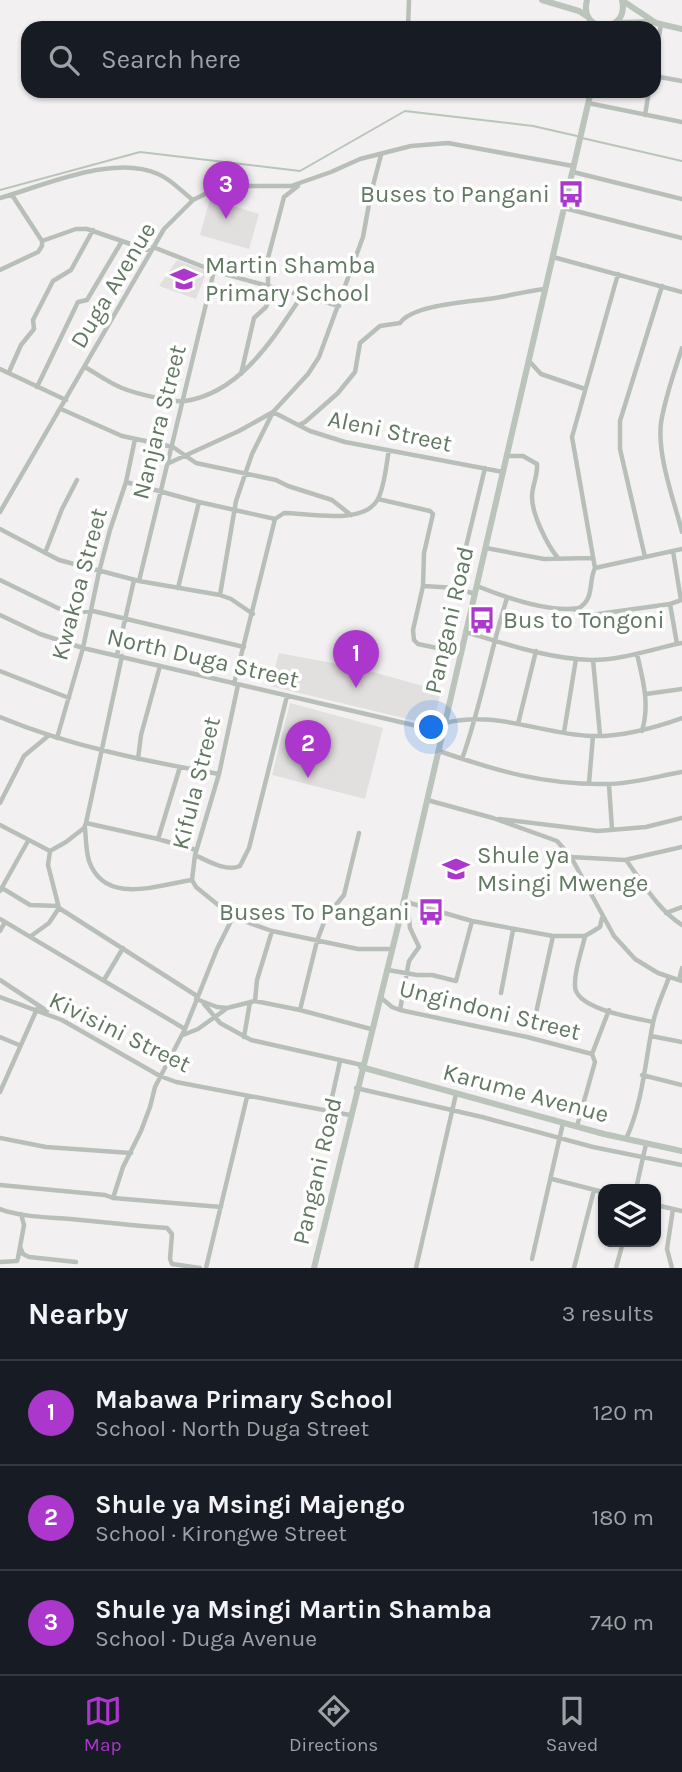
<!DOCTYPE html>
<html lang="en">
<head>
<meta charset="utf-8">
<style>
	:root { --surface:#171b24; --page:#242831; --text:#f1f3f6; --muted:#9ea1a6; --line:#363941; --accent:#ab37cc }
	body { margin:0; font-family:Karla,sans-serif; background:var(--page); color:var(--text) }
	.controls { position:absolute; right:21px; bottom:21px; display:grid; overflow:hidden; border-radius:14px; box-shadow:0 2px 5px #0004 }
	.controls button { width:63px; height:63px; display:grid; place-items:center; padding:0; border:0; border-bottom:2px solid var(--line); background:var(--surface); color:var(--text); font:35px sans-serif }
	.you { position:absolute; left:432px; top:728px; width:24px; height:24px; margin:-18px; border:5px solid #fff; border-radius:50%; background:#1a73e8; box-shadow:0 0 0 10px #1a73e833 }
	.badge { display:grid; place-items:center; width:46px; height:46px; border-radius:50%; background:var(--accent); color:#fff; font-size:23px; font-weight:700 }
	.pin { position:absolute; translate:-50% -58px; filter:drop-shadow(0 2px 4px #0008) }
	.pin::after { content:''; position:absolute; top:37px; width:24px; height:21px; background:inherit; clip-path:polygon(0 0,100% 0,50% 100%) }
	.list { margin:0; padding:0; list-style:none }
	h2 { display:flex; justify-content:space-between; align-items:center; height:91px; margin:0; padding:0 28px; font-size:30px }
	h2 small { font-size:23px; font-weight:400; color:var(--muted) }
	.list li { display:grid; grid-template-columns:46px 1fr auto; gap:21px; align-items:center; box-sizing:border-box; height:105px; padding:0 28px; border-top:2px solid var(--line) }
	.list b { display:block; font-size:26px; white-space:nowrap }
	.list p { margin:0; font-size:23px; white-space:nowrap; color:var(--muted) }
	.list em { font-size:23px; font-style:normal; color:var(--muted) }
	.icon { flex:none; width:38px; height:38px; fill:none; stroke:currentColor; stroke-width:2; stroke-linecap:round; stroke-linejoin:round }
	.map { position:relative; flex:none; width:682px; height:1268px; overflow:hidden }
	.search { position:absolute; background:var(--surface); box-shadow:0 2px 5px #0004; left:21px; right:21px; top:21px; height:77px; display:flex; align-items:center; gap:18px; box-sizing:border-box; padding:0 24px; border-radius:21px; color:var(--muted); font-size:26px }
	.sheet { height:406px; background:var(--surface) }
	nav { display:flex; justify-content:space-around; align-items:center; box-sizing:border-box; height:98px; border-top:2px solid var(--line); background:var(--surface); font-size:19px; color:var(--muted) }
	nav a { display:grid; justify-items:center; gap:4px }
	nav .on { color:var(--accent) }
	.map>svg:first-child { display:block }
	.built { fill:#e1e0df }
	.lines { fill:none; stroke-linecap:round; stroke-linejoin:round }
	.stream { stroke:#b9c5b8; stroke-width:2 }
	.street { stroke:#b8bfb8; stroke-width:4.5 }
	.secondary { stroke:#bac4ba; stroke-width:6 }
	.primary { stroke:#bac4ba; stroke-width:6 }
	.labels { text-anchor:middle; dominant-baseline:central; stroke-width:7; stroke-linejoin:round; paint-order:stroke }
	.poi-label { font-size:24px; fill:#627862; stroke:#fff; text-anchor:start }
	.street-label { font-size:24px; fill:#627862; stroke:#fff }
</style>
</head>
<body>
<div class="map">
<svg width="682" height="1268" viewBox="0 0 682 1268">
	<rect width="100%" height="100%" fill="#f3f0f1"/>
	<path class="built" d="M210,199l49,15 -10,35 -49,-14z
		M177,260l30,11 -11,28 -37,-13z
		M279,653l80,15 82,23 -8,34 -163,-39z
		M290,703l93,25 -18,71 -93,-24z"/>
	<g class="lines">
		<path class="stream" d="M582,138l100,23
			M0,190l140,-38 160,19 105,-60 128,15 44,10"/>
		<path class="street" d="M408,28l1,-28
			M654,63l7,-38
			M654,76l28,5
			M588,103l94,19
			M645,115l4,-24
			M573,172l109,27
			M12,195l30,46 34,-12h11l64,22
			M0,198c46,-13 113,-44 158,-24 13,5 24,18 35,26
			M564,208l118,30
			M153,247l61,24 125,35
			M553,257l129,35
			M0,270l38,-18 4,-6v-5
			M682,348c-8,25 -17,49 -21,75 -4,33 13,77 21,109
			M530,362l11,12 44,15
			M85,367c12,7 24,16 37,21 12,5 51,15 63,13 55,-8 88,-62 116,-104
			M0,369l66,31
			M9,372l12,-27 13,-16 -1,-9 20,-39 18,-11 22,-40
			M241,374l13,-56 12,-11 2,-6v-43l16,-61 14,-11
			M37,387l41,-85 9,-2 35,-59
			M61,409l61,27 51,11 23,16 80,17 12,6 44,14 19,15
			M299,425l6,-3 33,-29 17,-21 5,-29 20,-17 20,-3c13,-19 72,-21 95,-25 17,-3 33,-7 50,-9
			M507,456h16l14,8c1,12 -5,21 -5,33 0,17 15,48 26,61
			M169,463l70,-32 34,-19 35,-38 11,-17 44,-120 8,-44 10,-38
			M126,482l73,20 76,17
			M378,499l52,12 3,3 -9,39 -1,33 -10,44 1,10 4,4 43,9
			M0,512l164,-283 29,-29 14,-7 35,-7h49l40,-14 29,-13 51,-13 37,-3 125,23
			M0,529l59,31 80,21 81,14 11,4 22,15
			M486,548l58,11 48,-1
			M673,551l8,49
			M45,553l17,-44 15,-29
			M645,557l-25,-108v-28l42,-135
			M595,568l-23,-131 46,-163
			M0,580l68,33 25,-2 151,36
			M139,581l75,-310
			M423,586l33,2 19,6
			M477,586c27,11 73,27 102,22 16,-10 9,-26 16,-40l87,-19
			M178,588l21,-86
			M456,588l29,-120
			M220,595l16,-94 16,-47 21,-42 37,19 35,11 158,30
			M670,604l7,40
			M573,609l18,6 79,-11 12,-4
			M0,615l40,19 43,14 360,84
			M466,632c40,12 84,27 126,28 30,0 60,-11 90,-17
			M637,654c6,26 13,50 5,77
			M117,655l17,-75
			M593,660l7,75
			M0,671l69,27
			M234,684l41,-165 9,-6c24,0 80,13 94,-14 7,-14 8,-34 11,-49
			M238,685l-19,89 -24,81 -3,25 4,7 37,30 39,14 86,18h34
			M646,694l36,-5
			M0,717c70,29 144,44 219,57
			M445,723c49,-13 97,11 146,13 31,1 63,-8 91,-18
			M518,724l18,-73
			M564,732l12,-73
			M57,738l26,-90 16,-76 11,-42 16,-48 9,-43
			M439,751c58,20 105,34 168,33 25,0 51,-8 75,-12
			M138,759l3,-24 19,-69
			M462,759c19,-53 28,-107 45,-161
			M589,783l4,-47
			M609,785l3,44
			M427,800l66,18 64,23 14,16 43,79 21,23 23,14 24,8
			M0,803l24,-47 24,-20
			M499,819l99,12 48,-4 36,-9
			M86,823l72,16 38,11
			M0,825l50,26 16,-9 18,-14 2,-5 36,-167
			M85,828c1,11 1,23 4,33 16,45 69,24 103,19
			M158,839l22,-72
			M50,851l-2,14 11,43 138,88
			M195,855c13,6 31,17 45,11l9,-18 38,-152
			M571,857l54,3 57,-13
			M626,860c17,23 32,50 56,65
			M2,888l28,17 28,1
			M0,891l28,-50
			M403,901l69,20 81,15h32l15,-9 2,-9
			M666,913l16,-6
			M0,919l185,110
			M0,931l5,-9
			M31,936l18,-13 10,-15
			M585,936c-3,15 -11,34 -10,50 0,23 60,32 78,36
			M388,970l29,5h15l24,6 16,-60
			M0,980l47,31
			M104,980l19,-32
			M679,980l3,-12
			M501,993l12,-63
			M0,997l62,23 98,56 16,6 174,33
			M380,997l12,10 8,3 127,27 65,17
			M196,999l21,8 10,1 28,-7 45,9 71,19
			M255,1001l2,-21 15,-49
			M204,1004l16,19 31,17 111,25
			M300,1010l17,-69 9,-24 18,-22 15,-62
			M400,1010l9,-49 10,-14 -9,-19 -2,-19 -4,-7
			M536,1013l17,-77
			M183,1035l15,-6 28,-20
			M651,1036l31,6
			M0,1037l19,8
			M244,1037l6,-35
			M642,1075l40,10
			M356,1088l126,29 111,30 89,18
			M0,1092l37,-83
			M329,1111l11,-50
			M577,1126l18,-64 -3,-8 17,-44
			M0,1138l46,9 85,6
			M626,1139c17,-37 19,-77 27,-116 3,-16 11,-31 16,-46
			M552,1179l51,13
			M0,1185l105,10 8,3 108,9
			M636,1189l10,-45
			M113,1198l10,-31 18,-36 9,-24 5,-20 30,-58 32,-80 16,-32
			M656,1205l26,6
			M0,1209c21,8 47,8 70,10 32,3 64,7 97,9l5,6 -2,25 2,5 28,4
			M20,1247l3,7 6,3 47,5
			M532,1259l31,-136
			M0,1262l17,-1 1,-3 6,-33 -3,-11
			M206,1268l41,-171
			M416,1268l40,-174
			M574,1268l20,-78
			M616,1268l7,-26
			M672,1268l-5,-19 6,-40"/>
		<path class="secondary" d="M623,1l33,22 26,6
			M616,23l38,-1
			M361,1067l243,67 78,17
			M314,1268l85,-346 192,-831"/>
		<path class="primary" d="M542,0l37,11 9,6
			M587,0c-9,34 43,35 35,0"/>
	</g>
	<defs>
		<symbol id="bus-bare" viewBox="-9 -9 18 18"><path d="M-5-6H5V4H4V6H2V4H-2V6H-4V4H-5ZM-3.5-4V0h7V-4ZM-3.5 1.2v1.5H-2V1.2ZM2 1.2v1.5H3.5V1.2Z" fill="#ab37cc" stroke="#fff" stroke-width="2.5" paint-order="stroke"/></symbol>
		<symbol id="school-bare" viewBox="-9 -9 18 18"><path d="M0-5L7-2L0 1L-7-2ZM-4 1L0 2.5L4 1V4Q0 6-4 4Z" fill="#ab37cc" stroke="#fff" stroke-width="2.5" paint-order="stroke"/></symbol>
	</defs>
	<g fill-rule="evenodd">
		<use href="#bus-bare" x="552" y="175" width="38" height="38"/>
		<use href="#school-bare" x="165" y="260" width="38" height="38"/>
		<use href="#bus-bare" x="463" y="601" width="38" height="38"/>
		<use href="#school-bare" x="437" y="850" width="38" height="38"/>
		<use href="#bus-bare" x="412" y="893" width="38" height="38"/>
	</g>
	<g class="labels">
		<g class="poi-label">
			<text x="550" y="194" text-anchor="end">Buses to Pangani</text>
			<text x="205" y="265">Martin Shamba<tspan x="205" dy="28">Primary School</tspan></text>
			<text x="503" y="620">Bus to Tongoni</text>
			<text x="477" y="855">Shule ya<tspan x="477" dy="28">Msingi Mwenge</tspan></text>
			<text x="410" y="912" text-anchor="end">Buses To Pangani</text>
		</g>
		<g class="street-label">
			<text transform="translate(113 285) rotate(-59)">Duga Avenue</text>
			<text transform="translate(159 422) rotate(-76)">Nanjara Street</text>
			<text transform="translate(390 431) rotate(12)">Aleni Street</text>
			<text transform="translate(79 584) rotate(-75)">Kwakoa Street</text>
			<text transform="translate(449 620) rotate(-77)">Pangani Road</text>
			<text transform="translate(203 658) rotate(13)">North Duga Street</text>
			<text transform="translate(196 783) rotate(-76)">Kifula Street</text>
			<text transform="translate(490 1010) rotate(14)">Ungindoni Street</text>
			<text transform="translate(120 1032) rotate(26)">Kivisini Street</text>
			<text transform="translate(526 1093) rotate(15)">Karume Avenue</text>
			<text transform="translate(317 1171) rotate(-77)">Pangani Road</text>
		</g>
	</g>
</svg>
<div class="controls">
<button><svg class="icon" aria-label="layers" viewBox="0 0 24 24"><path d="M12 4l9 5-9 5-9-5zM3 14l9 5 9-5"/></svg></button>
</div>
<div class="you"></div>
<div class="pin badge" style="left:356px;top:688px">1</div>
<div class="pin badge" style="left:308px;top:778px">2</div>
<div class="pin badge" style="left:226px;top:219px">3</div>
<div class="search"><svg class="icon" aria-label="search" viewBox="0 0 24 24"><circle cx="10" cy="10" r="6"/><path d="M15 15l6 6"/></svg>Search here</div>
</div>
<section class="sheet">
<h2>Nearby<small>3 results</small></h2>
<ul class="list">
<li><span class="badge">1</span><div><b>Mabawa Primary School</b><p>School · North Duga Street</p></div><em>120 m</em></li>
<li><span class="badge">2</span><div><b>Shule ya Msingi Majengo</b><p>School · Kirongwe Street</p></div><em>180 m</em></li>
<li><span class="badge">3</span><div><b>Shule ya Msingi Martin Shamba</b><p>School · Duga Avenue</p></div><em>740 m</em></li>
</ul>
</section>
<nav>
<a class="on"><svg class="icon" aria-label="map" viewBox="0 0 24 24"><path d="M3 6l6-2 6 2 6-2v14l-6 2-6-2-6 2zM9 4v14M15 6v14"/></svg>Map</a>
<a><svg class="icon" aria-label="directions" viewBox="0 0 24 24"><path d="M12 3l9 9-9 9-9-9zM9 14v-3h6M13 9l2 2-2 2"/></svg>Directions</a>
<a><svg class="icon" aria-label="saved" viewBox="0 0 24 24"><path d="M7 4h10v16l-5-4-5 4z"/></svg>Saved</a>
</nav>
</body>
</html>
